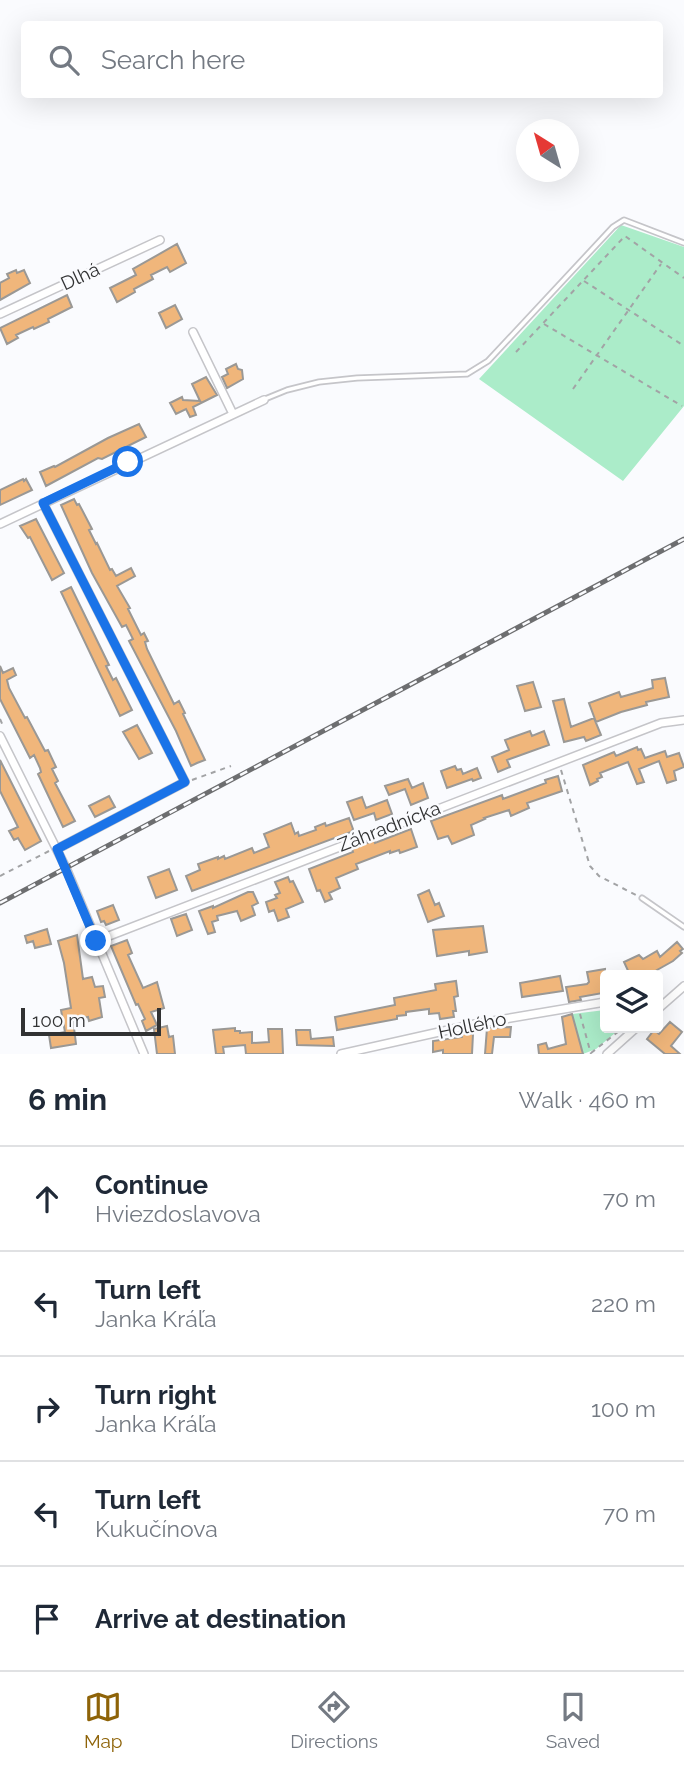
<!DOCTYPE html>
<html lang="en">
<head>
<meta charset="utf-8">
<style>
	:root { --surface:#fff; --page:#f6f6f7; --text:#1f2937; --muted:#747a83; --line:#e0e1e3; --accent:#8e6308 }
	body { margin:0; font-family:Raleway,sans-serif; background:var(--page); color:var(--text) }
	.controls { position:absolute; right:21px; bottom:21px; display:grid; overflow:hidden; border-radius:7px; box-shadow:0 7px 28px #0002 }
	.controls button { width:63px; height:63px; display:grid; place-items:center; padding:0; border:0; border-bottom:2px solid var(--line); background:var(--surface); color:var(--text); font:35px sans-serif }
	.compass { position:absolute; left:516px; top:119px; width:63px; height:63px; border-radius:50%; background:var(--surface); box-shadow:0 7px 28px #0002; rotate:323deg }
	.scale { position:absolute; left:21px; bottom:18px; width:140px; box-sizing:border-box; padding-left:7px; border:4px solid #313233; border-top:0; font-size:19px; line-height:24px; white-space:nowrap; color:#313233; -webkit-text-stroke:5px #fafbfe; paint-order:stroke }
	.stop { position:absolute; width:21px; height:21px; margin:-16px; border:5px solid #1a73e8; border-radius:50%; background:#fff }
	.stop.end { background:#1a73e8; border-color:#fff; box-shadow:0 2px 7px #0008 }
	.list { margin:0; padding:0; list-style:none }
	h2 { display:flex; justify-content:space-between; align-items:center; height:91px; margin:0; padding:0 28px; font-size:30px }
	h2 small { font-size:23px; font-weight:400; color:var(--muted) }
	.list li { display:grid; grid-template-columns:46px 1fr auto; gap:21px; align-items:center; box-sizing:border-box; height:105px; padding:0 28px; border-top:2px solid var(--line) }
	.list b { display:block; font-size:26px; white-space:nowrap }
	.list p { margin:0; font-size:23px; white-space:nowrap; color:var(--muted) }
	.list em { font-size:23px; font-style:normal; color:var(--muted) }
	.icon { flex:none; width:38px; height:38px; fill:none; stroke:currentColor; stroke-width:2; stroke-linecap:round; stroke-linejoin:round }
	.map { position:relative; flex:none; width:684px; height:1054px; overflow:hidden }
	.search { position:absolute; background:var(--surface); box-shadow:0 7px 28px #0002; left:21px; right:21px; top:21px; height:77px; display:flex; align-items:center; gap:18px; box-sizing:border-box; padding:0 24px; border-radius:7px; color:var(--muted); font-size:26px }
	.sheet { height:616px; background:var(--surface) }
	nav { display:flex; justify-content:space-around; align-items:center; box-sizing:border-box; height:98px; border-top:2px solid var(--line); background:var(--surface); font-size:19px; color:var(--muted) }
	nav a { display:grid; justify-items:center; gap:4px }
	nav .on { color:var(--accent) }
	.map>svg:first-child { display:block }
	.green { fill:#abecc9 }
	.building { fill:#f0b67b; stroke:#9a9895; stroke-width:2 }
	.lines { fill:none; stroke-linecap:round; stroke-linejoin:round }
	.lane-casing { stroke:#c5c5c9; stroke-width:7 }
	.street-casing { stroke:#c5c5c9; stroke-width:10 }
	.path { stroke:#a2a3a5; stroke-width:2; stroke-dasharray:5 5; stroke-linecap:butt }
	.lane { stroke:#fff; stroke-width:3.5 }
	.street { stroke:#fff; stroke-width:7 }
	.rail-casing { stroke:#6d6e70; stroke-width:5 }
	.rail { stroke:#fafbfe; stroke-width:2.5; stroke-dasharray:8; stroke-linecap:butt }
	.route { stroke:#1a73e8; stroke-width:9 }
	.labels { text-anchor:middle; dominant-baseline:central; stroke-width:5; stroke-linejoin:round; paint-order:stroke }
	.street-label { font-size:19px; fill:#313233; stroke:#fafbfe }
</style>
</head>
<body>
<div class="map">
<svg width="684" height="1054" viewBox="0 0 684 1054">
	<rect width="100%" height="100%" fill="#fafbfe"/>
	<path class="green" d="M621,225l63,22v159l-61,75 -144,-102z
		M605,1010v18h16l-25,21 -13,5 -11,-40z"/>
	<path class="building" d="M177,244l9,19 -16,9 -3,-5 -16,8 2,4 -19,10 1,3 -18,10 -7,-14 26,-13 -3,-6z
		M16,270l1,3 7,-3 6,13 -30,17v-17l9,-5 -2,-4z
		M67,295l5,12 -24,12 1,3 -15,7 -1,-2 -17,8 2,3 -11,6 -7,-16z
		M175,305l7,14 -16,9 -7,-15z
		M236,364l2,5 4,1 1,9 -16,9 -5,-11 6,-3 -2,-5z
		M206,377l11,18 -24,12 3,8 -6,2 -4,-8 -10,5 -6,-11 12,-6 1,3 17,1 -8,-17z
		M139,424l7,13 -44,22 -4,-1 -52,28 -6,-14 14,-6 1,1 53,-29z
		M23,479l1,2 2,-2 6,11 -32,15v-15z
		M74,499l3,6 2,-1 13,25 -3,1 7,14 1,-1 13,27 2,-1 4,7 15,-8 4,8 -18,10 13,22 -2,1 13,26 3,-2 4,8 -3,1 2,7 27,55 5,-3 6,12 -2,1 22,46 -8,3 -6,3 -15,-35 -47,-90 4,-2 -7,-14 -4,2 -30,-54 -31,-68z
		M36,519l28,54 -12,7 -22,-43 -2,1 -8,-12z
		M71,587l38,78 -3,1 7,14 3,-2 16,32 -12,6 -59,-124z
		M0,666l3,7 10,-5 3,7 -9,5 2,8 16,30 2,-1 18,34 3,-1 8,17 -4,2 6,12 -3,2 20,38 -12,6 -25,-53 3,-2 -1,-4 -6,-13 -4,3 -30,-59z
		M665,678l4,19 -23,5 1,3 -26,7 -25,10 -7,-19 30,-11 2,5 32,-9 -1,-8z
		M533,682l8,25 -16,4 -8,-25z
		M564,699l7,28 23,-9 7,17 -15,6 -2,-4 -20,5 -11,-41z
		M137,725l15,28 -13,6 -16,-27z
		M530,731l2,5 12,-5 5,14 -42,15 3,7 -12,5 -6,-15 17,-7 -4,-10z
		M637,747l1,3 3,-1 4,9 20,-7 2,6 12,-4 5,14 -10,4 2,9 -9,3 -8,-22 -20,8 5,13 -7,2 -9,-22 -28,11 2,4 -5,2 1,2 -8,4 -7,-20 31,-13 2,4z
		M0,760l41,81 -16,9 -7,-12 -4,2 -5,-9 9,-4 -18,-36z
		M455,766l2,4 4,-1 2,5 14,-6 4,10 -8,3 -1,-2 -25,9 -6,-17z
		M558,776l4,15 -35,12 2,5 -18,8 -2,-6 -25,8 1,1 -14,6 3,10 -22,9 -4,-8 -10,3 -7,-18 71,-26 1,4 43,-16 -1,-3z
		M408,779l4,9 11,-5 5,15 -17,7 -6,-16 -16,6 -4,-9z
		M109,796l6,11 -20,10 -6,-11z
		M362,797l4,11 21,-8 5,14 -16,6 -2,-7 -20,7 -7,-18z
		M349,818l4,11 -2,3 -159,59 -6,-15 14,-6 -2,-6 20,-7v2l6,-3 1,3 27,-11 2,5 15,-6 -5,-13 27,-11 4,11 3,-2 1,4 17,-6 -1,-3 10,-4 1,3z
		M411,829l6,18 -17,6 -1,-3 -9,3v-2l-34,13 2,5 -22,9 4,10 -11,5 3,6 -7,3 -5,-12 -3,1 -8,-22 44,-17 -1,-3 22,-9 1,3z
		M169,869l8,21 -21,8 -8,-21z
		M288,877l2,5 3,-1 10,21 -17,7 3,8 -11,4 -4,-11 -5,2 -3,-10 11,-4 -2,-3 5,-2 -5,-11z
		M429,890l6,15 4,-2 5,13 -16,6 -10,-27z
		M248,892h5l5,11 -6,3 3,9 -14,6 -4,-10 -20,5 1,4 -6,2 3,10 -7,2 -9,-23 14,-5v2z
		M113,905l6,15 -13,5 -2,-4 -3,1 -4,-11z
		M186,914l6,16 -15,6 -6,-17z
		M483,926l4,26 -18,3v-4l-32,5 -4,-26z
		M47,929l4,15 -16,4 -2,-7 -6,2 -2,-7z
		M77,935l6,44 9,-2 3,10 8,-1 2,11 -6,1 3,19 -13,4 -1,-4 -15,3 3,24 -25,4 -2,-13 16,-3 -4,-22 10,-2 -7,-45 -6,-22z
		M127,940l5,13 -4,2 15,33 14,-6 7,26 -13,4 6,13 -11,6 -4,-10 3,-2 -7,-15 -2,1 -25,-59z
		M677,942l6,7 -3,2 2,2 -9,8 -25,14h-18l-6,-13 15,-7 4,4 14,-8 3,6z
		M605,969l-2,24 -23,4 1,3 -12,2 -3,-15 21,-3 2,-2 -2,-10z
		M560,976l3,15 -41,6 -2,-14z
		M456,981l2,15 -4,1 2,14h-3l1,6 -14,2 -1,-6 -10,1v-5l-23,3v3l-9,1v3l-60,11 -2,-13 60,-12 -1,-7 42,-8 -1,-6z
		M572,1014l11,40h-44l-1,-9 8,-2 2,6 18,-5 -4,-27z
		M670,1022l12,10 -11,14 9,8h-15l-18,-15 7,-9 5,4z
		M167,1026l2,11 4,-1 2,18h-18l-3,-25z
		M511,1027l-1,10h-16l-2,17h-7l2,-26z
		M235,1028v3h5v2l12,-1v11l17,-1 -1,-13h14l1,25h-37l-1,-9 -22,2 1,7h-8l-3,-24z
		M296,1030h14l1,9 22,-2 1,9 -37,-1z
		M462,1034h11l-1,20h-29v-4l-10,2v-11l29,-4z"/>
	<g class="lines">
		<defs>
			<path id="lane" d="M265,399l22,-9 32,-8 38,-4 110,-4 21,-13 125,-134 11,-7 60,23
				M642,898l42,29"/>
			<path id="street" d="M0,314l160,-74
				M193,332l40,82
				M43,503l142,279 -128,67
				M0,524l264,-124
				M0,736l66,132 78,186
				M96,941l565,-218 23,-3
				M658,1009l26,-23
				M341,1054l134,-30 130,-22
				M607,1054l29,-26"/>
		</defs>
		<use href="#lane" class="lane-casing"/>
		<use href="#street" class="street-casing"/>
		<path class="path" d="M584,281l100,65
			M544,324l138,82
			M516,352l109,-116 59,42
			M573,389l88,-125
			M0,719l4,9
			M561,770l29,96 9,10 37,19
			M192,780l39,-14
			M0,876l49,-25
			M580,1014l11,40
			M591,1053l28,-22"/>
		<use href="#lane" class="lane"/>
		<use href="#street" class="street"/>
		<defs>
			<path id="rail" d="M0,903l684,-364"/>
		</defs>
		<use href="#rail" class="rail-casing"/>
		<use href="#rail" class="rail"/>
	</g>
	<g class="lines">
		<path class="route" d="M96,941l-39,-92 128,-67 -142,-279 85,-41"/>
	</g>
	<g class="labels">
		<g class="street-label">
			<text transform="translate(80 276) rotate(-25)">Dlhá</text>
			<text transform="translate(389 826) rotate(-21)">Záhradnícka</text>
			<text transform="translate(472 1025) rotate(-12)">Hollého</text>
		</g>
	</g>
</svg>
<div class="controls">
<button><svg class="icon" aria-label="layers" viewBox="0 0 24 24"><path d="M12 4l9 5-9 5-9-5zM3 14l9 5 9-5"/></svg></button>
</div>
<svg class="compass" viewBox="-18 -18 36 36"><path d="M0-13l5 13h-10z" fill="#e53935"/><path d="M0 13l5-13h-10z" fill="#747a83"/></svg>
<div class="scale">100 m</div>
<div class="stop" style="left:128px;top:462px"></div>
<div class="stop end" style="left:96px;top:941px"></div>
<div class="search"><svg class="icon" aria-label="search" viewBox="0 0 24 24"><circle cx="10" cy="10" r="6"/><path d="M15 15l6 6"/></svg>Search here</div>
</div>
<section class="sheet">
<h2>6 min<small>Walk · 460 m</small></h2>
<ul class="list">
<li><svg class="icon" aria-label="ahead" viewBox="0 0 24 24"><path d="M12 20V5M6 11l6-6 6 6"/></svg><div><b>Continue</b><p>Hviezdoslavova</p></div><em>70 m</em></li>
<li><svg class="icon" aria-label="left" viewBox="0 0 24 24"><path d="M17 20v-9H6M10 6l-5 5 5 5"/></svg><div><b>Turn left</b><p>Janka Kráľa</p></div><em>220 m</em></li>
<li><svg class="icon" aria-label="right" viewBox="0 0 24 24"><path d="M7 20v-9h11M14 6l5 5-5 5"/></svg><div><b>Turn right</b><p>Janka Kráľa</p></div><em>100 m</em></li>
<li><svg class="icon" aria-label="left" viewBox="0 0 24 24"><path d="M17 20v-9H6M10 6l-5 5 5 5"/></svg><div><b>Turn left</b><p>Kukučínova</p></div><em>70 m</em></li>
<li><svg class="icon" aria-label="arrive" viewBox="0 0 24 24"><path d="M6 21V4h12l-3 4 3 4H6"/></svg><div><b>Arrive at destination</b></div></li>
</ul>
</section>
<nav>
<a class="on"><svg class="icon" aria-label="map" viewBox="0 0 24 24"><path d="M3 6l6-2 6 2 6-2v14l-6 2-6-2-6 2zM9 4v14M15 6v14"/></svg>Map</a>
<a><svg class="icon" aria-label="directions" viewBox="0 0 24 24"><path d="M12 3l9 9-9 9-9-9zM9 14v-3h6M13 9l2 2-2 2"/></svg>Directions</a>
<a><svg class="icon" aria-label="saved" viewBox="0 0 24 24"><path d="M7 4h10v16l-5-4-5 4z"/></svg>Saved</a>
</nav>
</body>
</html>
